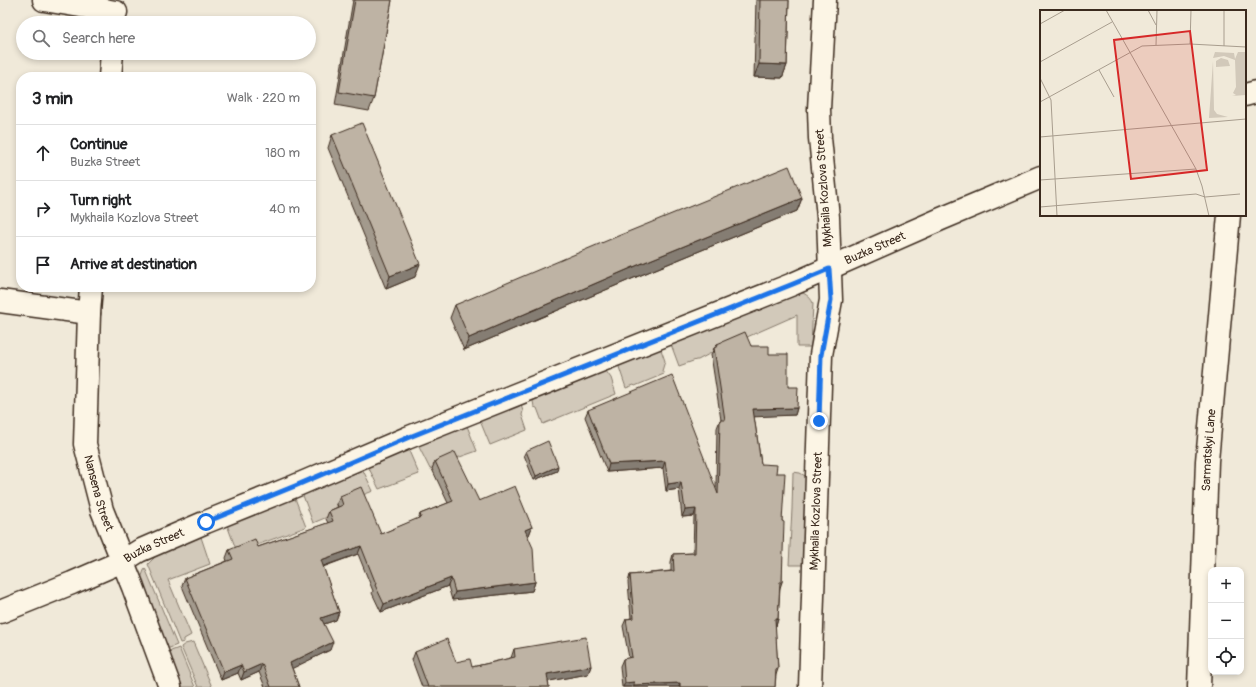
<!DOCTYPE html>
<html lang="en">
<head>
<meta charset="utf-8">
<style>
	:root { --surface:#fff; --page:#f2f2f2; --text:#202124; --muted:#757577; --line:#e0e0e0 }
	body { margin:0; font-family:Pangolin,sans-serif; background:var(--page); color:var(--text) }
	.controls { position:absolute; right:12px; bottom:12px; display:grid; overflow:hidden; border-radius:8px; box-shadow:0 2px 6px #0003 }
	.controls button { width:36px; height:36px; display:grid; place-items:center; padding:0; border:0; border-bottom:1px solid var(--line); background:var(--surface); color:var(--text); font:20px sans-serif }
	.stop { position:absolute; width:12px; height:12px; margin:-9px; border:3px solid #1a73e8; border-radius:50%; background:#fff }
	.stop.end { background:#1a73e8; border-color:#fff; box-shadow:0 1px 4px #0008 }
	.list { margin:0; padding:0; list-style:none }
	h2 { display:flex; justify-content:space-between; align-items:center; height:52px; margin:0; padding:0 16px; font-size:17px }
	h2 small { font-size:13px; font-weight:400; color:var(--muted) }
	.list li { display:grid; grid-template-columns:26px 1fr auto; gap:12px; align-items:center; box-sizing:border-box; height:56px; padding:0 16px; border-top:1px solid var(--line) }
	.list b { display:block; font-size:15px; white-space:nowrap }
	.list p { margin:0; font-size:13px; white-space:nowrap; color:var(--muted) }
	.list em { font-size:13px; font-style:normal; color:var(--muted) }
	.icon { flex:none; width:22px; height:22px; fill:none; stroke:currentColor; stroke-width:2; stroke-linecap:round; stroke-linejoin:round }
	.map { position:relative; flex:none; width:1256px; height:687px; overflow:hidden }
	.search { position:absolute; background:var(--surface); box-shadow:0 2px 6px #0003; left:16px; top:16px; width:300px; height:44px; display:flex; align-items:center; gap:10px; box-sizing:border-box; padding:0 14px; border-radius:22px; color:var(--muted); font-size:15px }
	.panel { position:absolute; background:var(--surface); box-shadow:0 2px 6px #0003; left:16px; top:72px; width:300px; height:220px; border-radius:16px }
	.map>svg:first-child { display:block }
	.green { fill:#d2c9ba; stroke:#867a6c }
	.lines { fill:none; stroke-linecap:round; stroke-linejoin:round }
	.minor-casing { stroke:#3b2a1e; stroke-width:25 }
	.minor { stroke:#fcf5e5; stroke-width:22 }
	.wall { fill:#a39a8d; stroke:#3b2a1e }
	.shaded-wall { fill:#857d73; stroke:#3b2a1e }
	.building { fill:#beb3a4; stroke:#3b2a1e }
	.route { stroke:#1a73e8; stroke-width:5 }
	.labels { text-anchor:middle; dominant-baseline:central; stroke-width:4; stroke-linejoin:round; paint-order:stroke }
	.street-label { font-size:12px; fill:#3b2a1e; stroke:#fcf5e5 }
	.inset-road { fill:none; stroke:#a89d8e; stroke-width:1 }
	.view { fill:#d62828; fill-opacity:0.15; stroke:#d62828; stroke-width:2 }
	.inset-edge { fill:none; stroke:#3b2a1e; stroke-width:2 }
</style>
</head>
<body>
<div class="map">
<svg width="1256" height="687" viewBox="0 0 1256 687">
	<rect width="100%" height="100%" fill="#f0e9d9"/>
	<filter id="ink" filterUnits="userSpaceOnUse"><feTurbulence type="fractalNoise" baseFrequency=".025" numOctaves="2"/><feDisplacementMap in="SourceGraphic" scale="8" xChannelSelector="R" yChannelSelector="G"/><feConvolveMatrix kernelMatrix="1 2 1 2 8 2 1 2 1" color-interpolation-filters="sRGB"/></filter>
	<g filter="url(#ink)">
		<path class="green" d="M796,290c8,3 14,6 17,13l-2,44h-14v-32l-84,37 -15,8h-2l-17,6 -10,-27z
			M659,344l6,17 -3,10 2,3 -29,12 -1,-1 -8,3 -9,-27z
			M603,367l8,11 5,16 -73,30 -6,-16 -3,-1 -2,-12z
			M519,400l4,11 -1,4 5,15 -37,15 -12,-29z
			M465,421l12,30 -23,8h-2l-22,10 -14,-28z
			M406,444l13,30 -40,15 -13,-27z
			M360,464l13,27 -13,5 -2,-2 -22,9 3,9 -26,11 -12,-33z
			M793,472l7,1 7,4 -3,88h-15l3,-56z
			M293,493l13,34 -52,19 -17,6 -11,-30z
			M200,534l10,30 -42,16 23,55 -7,4v3l-4,1 -32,-79 13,-13z
			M145,568l32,77 -15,6 -21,-73z
			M193,642l19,45h-14l-17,-40 4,-3z
			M179,648l16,39h-18l-14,-33z"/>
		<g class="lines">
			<defs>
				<g id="minor">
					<path d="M44,0l72,12"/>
					<path d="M110,77l2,-24"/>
					<path d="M1245,95l11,-3"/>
					<path id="s1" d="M91,287l-2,26 -4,131 17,66 31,77 37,100"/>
					<path d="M0,301l89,12"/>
					<path id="s2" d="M0,612l72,-29 51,-22 16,-10 67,-29 89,-36 112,-48 386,-154 148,-65 100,-42"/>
					<path id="s3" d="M810,687l11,-332 10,-55 -3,-83 -8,-79 -1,-29 6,-109"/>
					<path id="s4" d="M1199,687l8,-226 22,-246"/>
				</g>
			</defs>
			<use href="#minor" class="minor-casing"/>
			<use href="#minor" class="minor"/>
		</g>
		<path class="wall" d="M353,0h39l-18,98 -5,13 -34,-6z
			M756,0h33l-2,65 -5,13 -28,-1z
			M332,135l83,142 -29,12 -58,-141z
			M802,198l-5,13 -156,64 -177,75 -14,-32 5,-13z
			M717,344l34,2 18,8 19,33 9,21 -2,7 -41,1 7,48 15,9 6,48v61l-2,6 -2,31 -2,7h-1l3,43 -2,6 -1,12h-153l-2,-21 3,-7 6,-1 -6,-32 3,-7 5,-1 -3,-36 2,-7 41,-4v-9l2,-8 20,-1 1,-37 -12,1 -3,-28 -13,2 -3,-23 -56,4 -22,-55 3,-7 128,78 1,-60 3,-8h1l-10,-65 3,-7 2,-1z
			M526,451l31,20 -23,9 -10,-25z
			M435,461l44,40 53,26 -3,8 -1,1 7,46 -3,9 -80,9 -4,-14 -67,26 -9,-19 1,-2 -15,-37 -35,13 16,45 -3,8 -12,4 6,26 -38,18 7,19h-34l-6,-15 -18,8 -3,-7 -17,7 -39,-94 3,-8 42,-17 -1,-3 3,-8 29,-3 70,-24 -2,-4 3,-8 9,-4 -1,-3 3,-8 41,38 37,-15 2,-5 28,-11 -16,-34z
			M514,649l77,17 -3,8 -40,7 1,6h-127l-10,-27 3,-8 41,10 16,5 39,-9z"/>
		<path class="shaded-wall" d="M759,64l28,1 -5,13 -28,-1z
			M802,198l-5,13 -156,64 -177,75 5,-12 176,-76z
			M420,264l-5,13 -29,12 4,-13z
			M797,408l-2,7 -44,2 2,-8z
			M665,461l-2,7 -56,4 2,-8z
			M558,466l-1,5 -23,9 2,-4z
			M681,482l-2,7 -13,2 2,-7z
			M696,509l-2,7 -12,1 3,-7z
			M532,527l-3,8 -7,3 3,-8z
			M361,546l-3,8 -40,14 3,-8z
			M451,578l-3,8 -67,26 3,-8z
			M535,582l-3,9 -80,9 3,-8z
			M339,612l-3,8 -18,6 3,-8z
			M775,619h3l-2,7h-4z
			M333,642l-3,8 -43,21 3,-8z
			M262,664l-3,8 -18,8 3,-8z
			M241,665l-3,8 -17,7 3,-8z
			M591,666l-3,8 -44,8 3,-8z
			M634,682l-2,5h-9l2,-4z
			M680,683l-1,4h-46l1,-2z"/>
		<path class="building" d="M355,0h37l-18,98 -35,-6z
			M760,0h29l-2,65 -28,-1z
			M362,123l58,141 -30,12 -58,-141z
			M789,166l13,32 -157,64 -176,76 -14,-33 163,-69z
			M745,332l6,14h18v8h19v33h10l-1,21 -44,1 8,55 16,1 -1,8h9l-3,48 2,1 -2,60h-2l-2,37h-3l3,50h-2l-1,18h-95v-4l-46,2v-3l-9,1 -2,-24 9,-2 -6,-38 8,-1 -4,-43 44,-4 -1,-17 22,-1 1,-44 -11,1 -4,-28 -13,2 -3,-23 -56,3 -21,-54 84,-35 46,119 2,-74h5l-11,-72 4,-2 -1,-2z
			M548,441l10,25 -22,10 -10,-25z
			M455,452l24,49 36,-15 17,41 -7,3 8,18 2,34 -80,10 -4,-14 -67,26 -9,-19 1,-1 -15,-38 -40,14 18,52 -18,6 12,24 -43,21 9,24h-28l-9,-23 -18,8 -3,-7 -17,7 -39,-94 48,-19 -4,-9 26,-11 3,8 75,-26 -4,-10 14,-6 -3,-9 21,-9 20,47 40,-17 -1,-3 33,-13 -18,-40z
			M586,637l5,29 -44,8 2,13h-121l-13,-35 32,-13 9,23 14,-3 2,8 43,-10 -1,-8z"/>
	</g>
	<g class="lines" filter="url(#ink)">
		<path class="route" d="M206,522l89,-36 112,-48 386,-154 36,-15 2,31 -10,55 -2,66"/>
	</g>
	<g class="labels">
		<g class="street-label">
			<text transform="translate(824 188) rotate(-94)">Mykhaila Kozlova Street</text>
			<text stroke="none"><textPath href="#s2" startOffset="948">Buzka Street</textPath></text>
			<text stroke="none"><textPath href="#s4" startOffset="237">Sarmatskyi Lane</textPath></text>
			<text stroke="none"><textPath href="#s1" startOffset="208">Nansena Street</textPath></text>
			<text stroke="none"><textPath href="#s3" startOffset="176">Mykhaila Kozlova Street</textPath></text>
			<text stroke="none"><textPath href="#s2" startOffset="168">Buzka Street</textPath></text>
		</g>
	</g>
	<g transform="translate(1040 10)">
		<rect width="206" height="206" fill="#f0e9d9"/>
		<path d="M175,42l19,1 1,6 3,-7h8v43l-14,1 4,-1 -3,-2 3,-6 -1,-27 -11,-4 -11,2zM181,48l7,2 2,6 -14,1v-6zM173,51l1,49 3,4 11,3 -19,1z" fill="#d2c9ba"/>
		<path class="inset-road" d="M66,0l90,159 6,17 7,30M108,0l8,15M0,14l25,-14M150,34l1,-34M116,35l1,-35M184,36v-36M0,52l72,-40M59,60l15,27M0,68l11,22 6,116M0,92l102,-56 48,-2 56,3M0,127l206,-18M0,170l156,-11M0,197l156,-13 9,3 35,-3"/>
		<path class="view" d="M150,21l17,139 -76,9 -17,-139z"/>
		<rect width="206" height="206" class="inset-edge"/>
	</g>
</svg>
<div class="controls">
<button>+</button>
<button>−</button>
<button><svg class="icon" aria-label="locate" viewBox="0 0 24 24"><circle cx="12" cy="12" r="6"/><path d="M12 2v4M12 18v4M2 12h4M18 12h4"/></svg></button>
</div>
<div class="stop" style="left:206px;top:522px"></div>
<div class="stop end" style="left:819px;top:421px"></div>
<div class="search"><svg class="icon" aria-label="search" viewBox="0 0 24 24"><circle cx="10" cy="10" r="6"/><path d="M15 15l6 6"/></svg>Search here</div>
<section class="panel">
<h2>3 min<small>Walk · 220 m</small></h2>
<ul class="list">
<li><svg class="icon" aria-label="ahead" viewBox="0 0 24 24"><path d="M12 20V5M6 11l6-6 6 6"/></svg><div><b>Continue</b><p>Buzka Street</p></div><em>180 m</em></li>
<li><svg class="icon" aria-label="right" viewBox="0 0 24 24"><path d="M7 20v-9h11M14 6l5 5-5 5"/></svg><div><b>Turn right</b><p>Mykhaila Kozlova Street</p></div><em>40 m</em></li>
<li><svg class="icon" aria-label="arrive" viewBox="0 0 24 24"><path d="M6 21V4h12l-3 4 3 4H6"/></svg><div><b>Arrive at destination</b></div></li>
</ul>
</section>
</div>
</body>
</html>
